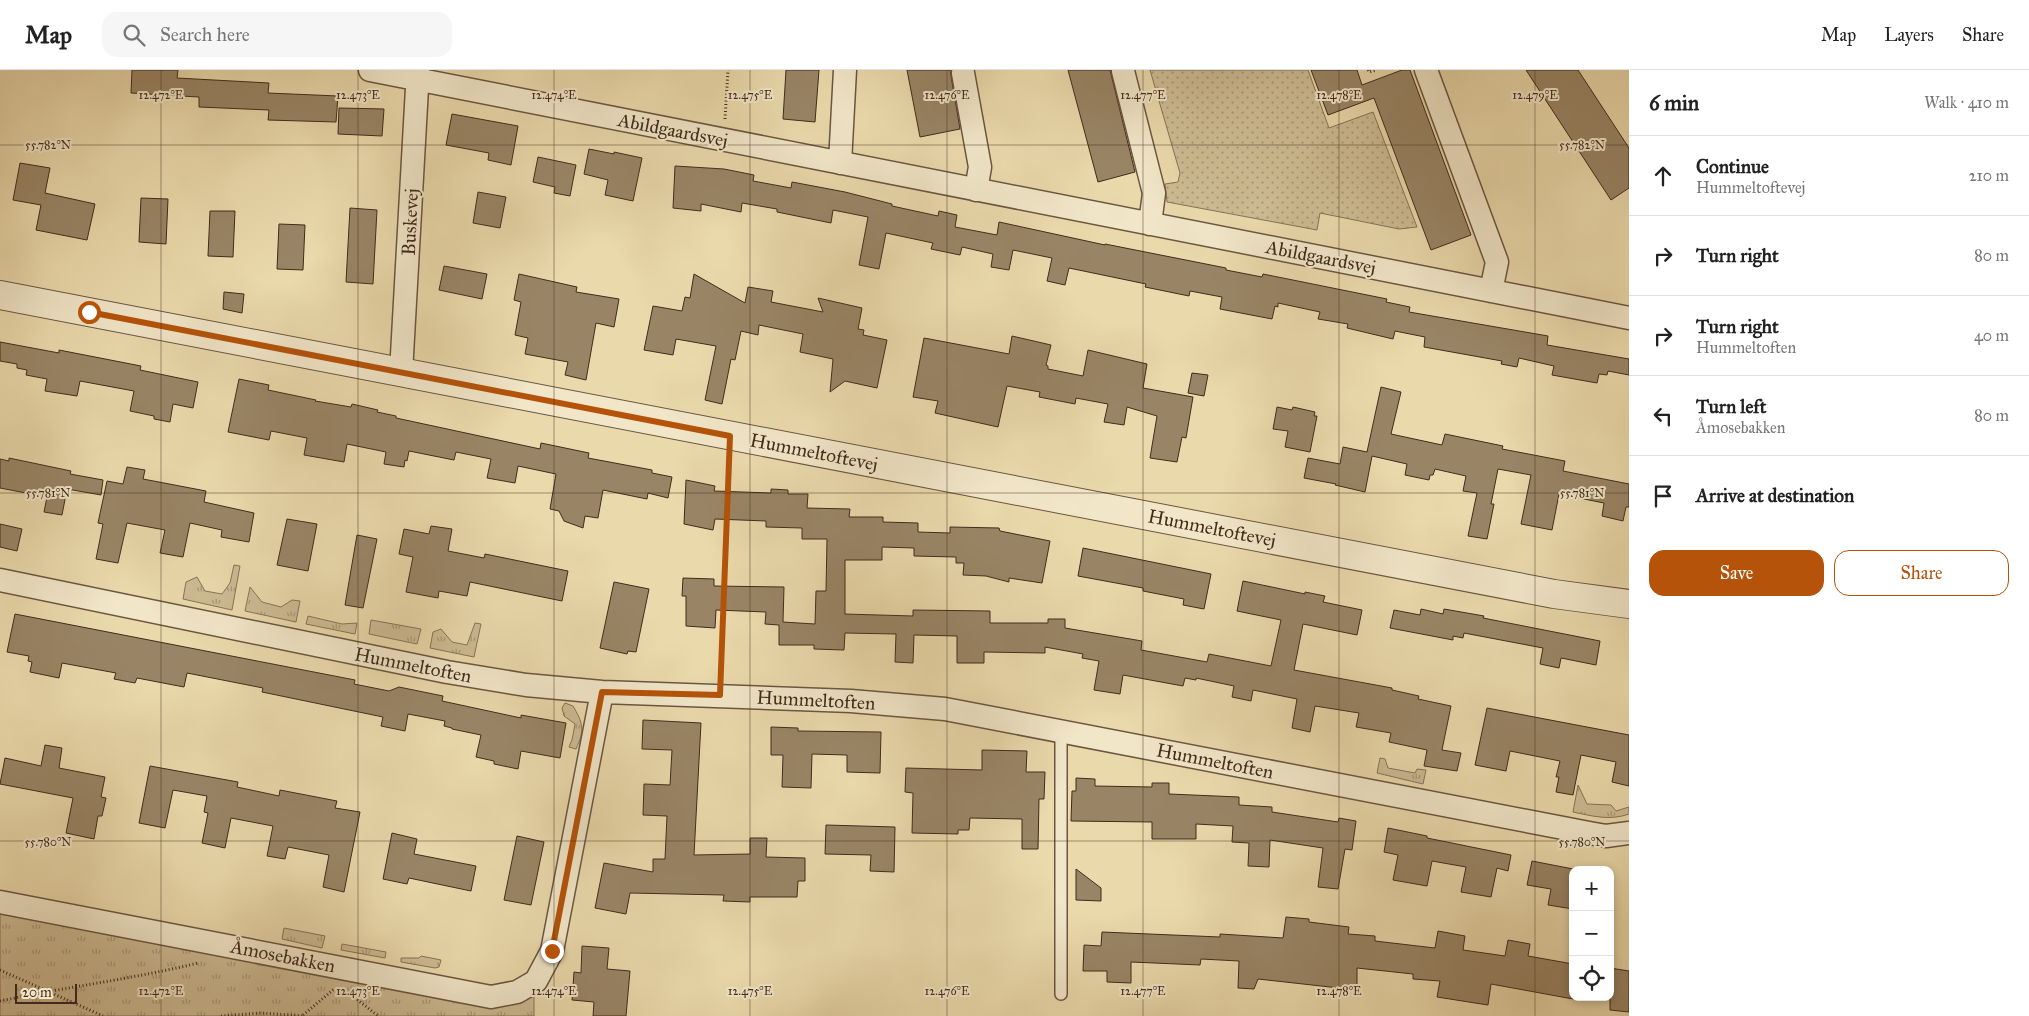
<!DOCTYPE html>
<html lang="en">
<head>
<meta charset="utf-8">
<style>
	:root { --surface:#fff; --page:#f6f6f6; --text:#222; --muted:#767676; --line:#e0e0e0; --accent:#b45309 }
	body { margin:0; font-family:"IM FELL Great Primer",serif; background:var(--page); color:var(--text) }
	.controls { position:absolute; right:15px; bottom:15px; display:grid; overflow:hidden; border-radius:10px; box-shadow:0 2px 8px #0003 }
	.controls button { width:45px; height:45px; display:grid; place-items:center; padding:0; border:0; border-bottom:1px solid var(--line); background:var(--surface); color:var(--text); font:25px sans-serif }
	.scale { position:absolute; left:15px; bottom:12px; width:62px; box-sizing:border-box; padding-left:5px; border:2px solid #412b1c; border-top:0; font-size:14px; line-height:18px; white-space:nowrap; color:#412b1c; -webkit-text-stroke:4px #f1e6c8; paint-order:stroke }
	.stop { position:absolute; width:15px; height:15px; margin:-11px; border:4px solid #b45309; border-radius:50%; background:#fff }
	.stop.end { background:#b45309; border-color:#fff; box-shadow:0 1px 5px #0008 }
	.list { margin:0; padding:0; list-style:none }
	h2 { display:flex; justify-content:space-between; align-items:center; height:65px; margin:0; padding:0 20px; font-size:21px }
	h2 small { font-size:16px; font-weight:400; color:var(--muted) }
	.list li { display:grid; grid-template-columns:32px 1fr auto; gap:15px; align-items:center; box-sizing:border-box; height:80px; padding:0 20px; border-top:1px solid var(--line) }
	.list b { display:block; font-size:19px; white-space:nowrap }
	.list p { margin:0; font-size:16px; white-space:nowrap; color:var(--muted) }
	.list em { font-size:16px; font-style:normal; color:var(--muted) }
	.actions { display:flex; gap:10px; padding:15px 20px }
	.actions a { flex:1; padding:11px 0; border:1px solid var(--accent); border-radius:15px; text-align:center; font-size:18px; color:var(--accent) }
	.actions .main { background:var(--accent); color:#fff }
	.icon { flex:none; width:28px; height:28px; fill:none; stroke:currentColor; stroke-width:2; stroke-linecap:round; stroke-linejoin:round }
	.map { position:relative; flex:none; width:1629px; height:946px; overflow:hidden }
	header { display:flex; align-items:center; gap:30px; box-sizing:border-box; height:70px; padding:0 25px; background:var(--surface); border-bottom:1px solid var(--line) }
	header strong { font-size:24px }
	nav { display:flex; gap:28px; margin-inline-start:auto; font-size:18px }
	.search { width:350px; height:45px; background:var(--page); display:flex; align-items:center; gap:12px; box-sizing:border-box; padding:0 18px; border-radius:15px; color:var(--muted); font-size:19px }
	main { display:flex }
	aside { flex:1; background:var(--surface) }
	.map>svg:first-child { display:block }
	.grass { fill:url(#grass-tufts); stroke:#877358 }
	.park { fill:url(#park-dots); stroke:#877358 }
	.building { fill:#998566; stroke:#412b1c }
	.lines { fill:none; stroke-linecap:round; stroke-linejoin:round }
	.service-casing { stroke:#6b5640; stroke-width:14 }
	.minor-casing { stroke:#6b5640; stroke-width:25 }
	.tertiary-casing { stroke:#6b5640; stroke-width:30 }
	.path { stroke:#412b1c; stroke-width:3; stroke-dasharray:1 2.5; stroke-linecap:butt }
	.service { stroke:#f1e6c8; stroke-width:11 }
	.minor { stroke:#f1e6c8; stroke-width:22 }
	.tertiary { stroke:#f1e6c8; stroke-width:28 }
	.route { stroke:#b45309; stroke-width:6 }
	.ticks { fill:none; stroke:#412b1c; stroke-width:1; stroke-opacity:0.45 }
	.labels { text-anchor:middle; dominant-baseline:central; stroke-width:4; stroke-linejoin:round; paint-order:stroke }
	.street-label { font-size:19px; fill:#412b1c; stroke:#f1e6c8 }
	.ticks-label { font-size:12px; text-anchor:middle; fill:#412b1c; stroke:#f1e6c8; stroke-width:4; stroke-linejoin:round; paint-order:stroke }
</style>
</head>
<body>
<header>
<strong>Map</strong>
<div class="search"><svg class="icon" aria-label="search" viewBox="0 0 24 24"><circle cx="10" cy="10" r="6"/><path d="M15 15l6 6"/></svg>Search here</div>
<nav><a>Map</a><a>Layers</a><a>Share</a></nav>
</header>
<main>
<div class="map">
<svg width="1629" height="946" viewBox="0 0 1629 946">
	<defs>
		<pattern id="grass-tufts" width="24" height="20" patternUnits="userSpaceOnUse" patternTransform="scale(1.25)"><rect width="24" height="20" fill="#cdbb93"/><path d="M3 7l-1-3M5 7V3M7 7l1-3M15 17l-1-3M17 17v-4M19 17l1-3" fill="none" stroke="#a89877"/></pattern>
		<pattern id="park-dots" width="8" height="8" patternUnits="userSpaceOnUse" patternTransform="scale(1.25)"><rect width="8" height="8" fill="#cdbb93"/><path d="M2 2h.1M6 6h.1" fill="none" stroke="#a89877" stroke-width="1.8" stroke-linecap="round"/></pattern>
	</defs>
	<rect width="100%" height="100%" fill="#ead9ab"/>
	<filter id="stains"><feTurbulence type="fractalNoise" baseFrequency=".004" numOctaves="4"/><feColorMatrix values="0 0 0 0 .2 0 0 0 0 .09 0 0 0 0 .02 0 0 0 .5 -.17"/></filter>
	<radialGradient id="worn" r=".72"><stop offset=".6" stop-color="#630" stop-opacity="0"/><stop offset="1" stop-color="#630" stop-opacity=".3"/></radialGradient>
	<path class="grass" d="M234,495l6,1 -8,44 -49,-11 3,-17 11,-5 8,14 17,3 8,-11z
		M250,517l12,15 19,5 11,-7 8,1 -4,21 -51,-11z
		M308,546l34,8 15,-1 -2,11 -49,-10z
		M371,550l50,9 -4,15 -48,-10z
		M475,553l6,1 -7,33 -44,-9 3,-16 8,-3 11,13 15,3z
		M565,633l8,3c10,17 12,24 3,43l-7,-2 3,-7 3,-16 -11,-8 -2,-8z
		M1380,688l5,1 3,9 27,5 2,-4 9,1 -3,14 -46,-11z
		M1578,715l9,19 24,1 5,6 13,-4v7c-19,7 -37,2 -56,-2z
		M0,839l480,93 54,-10v24h-534z
		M284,858l41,8 -3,12 -40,-9z
		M342,874l44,8 -1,6 -44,-8z
		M421,886l20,4 -2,7 -4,1 -34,-6v-4h18z"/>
	<path class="park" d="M1150,0h158l21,58 44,-16 44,115 -18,2 -79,-16 -3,17 -150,-28 -2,-18 13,-2 2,-9z"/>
	<path class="building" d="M132,0h46l-1,8 92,5 -1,10 70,3 -2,26 -68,-2 1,-10 -70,-3v-10l-68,-4z
		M786,0h33l-4,52 -32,-3z
		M907,0h43l10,59 -40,8z
		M1068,0h42l25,102 -37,10z
		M1311,0h46l5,15 40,-15h8l61,165 -40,15 -57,-152 -46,17z
		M1526,0h52l51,78v40l-18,12z
		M339,38l45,1 -2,27 -44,-2z
		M452,44l66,12 -7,39 -23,-5 1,-7 -43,-8z
		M589,79l25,5v-2l28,6 -9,43 -28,-6 3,-15 -24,-6z
		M538,87l38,8 -6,31 -16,-3 1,-6 -22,-5z
		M20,93l30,5 -5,25 50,11 -8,36 -51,-10 5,-25 -28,-5z
		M675,96l49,3 30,6 -1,6 38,7 1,-6 53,10 47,12v2l46,10 1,-5 18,4 -2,12 42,8 2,-13 106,23v-1l121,24v2l36,7 1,-3 124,25 -1,3 24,5 -1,5 139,24 -1,9 82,14v16l-21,-4 -1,4 -8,-1 -2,9 -45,-8 2,-9 -35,-8 -2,9 -16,-3 1,-3 -78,-14 1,-10 -30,-6 -2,8 -46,-11 1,-4 -30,-5 2,-7 -42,-9v4l-3,-1 -3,13 -52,-10 2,-12 -32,-6 -1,5 -44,-9 1,-3 -77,-16 -4,17 -18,-4 5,-23 -39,-8 -4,20 -18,-3 2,-13 -31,-7 -2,8 -29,-6 2,-6 -47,-10 -7,36 -20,-4 9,-48 -35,-7 -2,13 -54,-11v-3l-35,-6 -1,9 -40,-8v7l-28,-3z
		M478,122l28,5 -6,31 -27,-5z
		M141,128l27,1 -2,45 -27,-2z
		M350,138l27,2 -4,74 -27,-2z
		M210,141h25l-2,46 -25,-1z
		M279,154l26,1 -2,45 -26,-1z
		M444,196l43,8 -5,25 -43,-9z
		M519,204l58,13 -1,5 43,7 -5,28 -18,-4 -10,57 -21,-5 3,-13 -43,-8 3,-16 -13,-3 6,-33 -7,-2z
		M694,204l51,29 3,-16 25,4 -2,11 52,10 -5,-14 44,10 -4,21 6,1 -1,5 24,5 -10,48 -32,-7 -15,11 3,-33 -33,-7 3,-18 -44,-9 -1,10 -17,-4 -6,29 -4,-1 -9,45 -17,-4 11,-54 -40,-7 -3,16 -29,-5 9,-44 29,5 3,-14 5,1z
		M224,222l20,2 -2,19 -19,-4z
		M1012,266l39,9 -5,20 2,1v3l35,7 5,-26 59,14 -4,24 50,9 -7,41 -4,-1 -5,25 -27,-4 7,-42 -30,-9 -3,18 -20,-3 4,-18 -32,-6 -1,6 -36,-7 1,-5 -33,-6 -9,41 -63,-14 3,-12 -25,-4 11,-59 85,16z
		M0,272l59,11v-3l82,16 -1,4 58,12 -5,26 -20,-4 -3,18 -16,-3v-3l-24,-5 4,-20 -54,-10 -3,15 -32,-5 2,-12 -21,-4 1,-5 -10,-2v-4l-17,-3z
		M1192,303l16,2 -4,21 -16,-3z
		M239,309l30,6 -1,5 48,10 -1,1 36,6 1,-3 26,6 -1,2 19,4v2l144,31 1,-6 48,10 -1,5 64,12v3l20,4 -4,21 -20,-5 -1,6 -44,-9 -5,28 -13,-2 -2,12 -19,-7 -5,-10 -9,-2 6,-35 -38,-8 -3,17 -28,-5 4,-19 -35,-7 -2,8 -45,-9 -2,10 -2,-1 -1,7 -20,-3 2,-12 -39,-8 -3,18 -40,-7 3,-17 -36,-7 -2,9 -41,-8z
		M1381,317l20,5 -10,42 51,11 3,-11 58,12 -1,3 63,12 -2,10 66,13v23h-3l-3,14 -21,-5 2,-13 -45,-9 -7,36 -31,-6 10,-49 -33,-6 -7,35h3l-7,35 -19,-3 9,-43 -14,-2 3,-15 -31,-7 -2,6h-3l-1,5 -24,-5 2,-11 -35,-8 -7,36 -30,-7 1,-1 -32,-6 4,-20 32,6 3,-17 24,5z
		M1277,337l15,3 1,-3 22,5 -1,4h3l-7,36 -25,-5 3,-16 -15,-2z
		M9,388l62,13 -1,3 33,6 -2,15 -34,-6 -5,26 -18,-3 3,-15 -47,-9v-29l9,2z
		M127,397l18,3 -2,9 63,12 -2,11 50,11 -5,29 -28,-5 1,-7 -32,-7 -7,34 -23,-4 5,-23 -38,-7 -9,40 -22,-4 7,-35 -5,-1 9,-42 16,3z
		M686,410l29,6 -1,5 57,2v-4l17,1v4h20l-1,14 43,1 -1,8h34v5l35,1v9l32,1v-6l49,1 1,3 50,10 -8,42 -33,-5v4l-23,-6 -23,-1 1,-12h-8v-6l-42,-1v-8l-32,-1v13h-37v54l68,2v-6l77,1v12h58v-4h17v9l77,13 -1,9 66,12 2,-8 62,12 10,-46 -44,-9 6,-30 62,13v-2l20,4 -2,6 39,8 -5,25 -54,-11 -9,46 98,18v2l27,6 -1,3 33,7 -9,44 19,3 -4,18 -33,-5 3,-16 -38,-8 2,-9 -35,-6 3,-14 -44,-7 -5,26 -18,-4 5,-29 -44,-9 -2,11 -19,-4 2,-11 -38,-8v2l-11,-2 -2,8 -60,-11 -3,19 -26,-4 5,-29 -17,-3 1,-4 -38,-7v6l-61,-1v11h-27v-27l-43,-1 -1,28 -18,-1 1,-28 -51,-1 -1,17 -30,-1v-4h-35v-20l-14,-1 1,-12 -50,-2 -1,18 -29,-2v-30h-4l1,-18 31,1v7l70,1 -1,35 32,2 1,-33h10l1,-52h-25v-11l-36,-1v-6l-51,-2 -2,11 -29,-6z
		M287,449l30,5 -9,47 -31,-6z
		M0,454l22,5 -5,22 -17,-4z
		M431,456l21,3 -4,22 36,7 1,-4 83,17 -6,30 -92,-19 -3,14 -28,-5 -1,7 -32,-6 7,-35 -14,-3 5,-25 25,5z
		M357,465l20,4 -14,69 -18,-3z
		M1083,478l128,26 -7,35 -21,-4 1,-6 -41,-8v-3l-65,-12z
		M614,512l35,7 -13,63 -8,-1 -1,3 -27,-6z
		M1421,539l22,5 1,-5 40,7 -1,2 117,23 -4,24 -35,-7 -2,10 -19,-4 3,-16 -79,-15 -1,5 -10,-2v4l-63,-12 4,-18 26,5z
		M15,544l340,66 -1,4 35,7 10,-4 44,9 -1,5 79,17v-3l45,8 -6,35 -39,-7 -3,18 -24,-5v-3l-18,-4 5,-22 -29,-6v-1l-8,-2 1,-5 -37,-7 -3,17 -24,-5 2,-9 -121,-25 1,-4 -76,-15 -3,14 -47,-9 -2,5 -21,-4 2,-6 -54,-10 -3,15 -29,-6 2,-10 -4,-1 1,-5 -22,-4z
		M1487,638l142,27v51l-17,-4 4,-20 -35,-7 -8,40 -17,-3 3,-15h-3l4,-16 -50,-10 -4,20 -31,-6z
		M643,650l58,3 -7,132 56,-1v-16h17l-1,19 39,1v23h-7l-1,16h-47v5l-27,-1 1,-6 -94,-2 -4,21 -31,-6 9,-45 49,9v-13h12l2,-43 -24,-1 1,-31 26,1 2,-35 -30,-1z
		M771,657l27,1v3l83,1 -1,41 -33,-1v-17l-35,-1 -1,34 -29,-1 1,-32h-12z
		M45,675l17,3 -3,20 46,9 -4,20 5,1 -4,18h-4l-4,23 -28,-6 7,-35 -73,-14 5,-26 36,8z
		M982,680l45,1 -1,21h19l-1,27h-5l-1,50h-16v-30l-52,-1 -1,12h-11v4l-46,-1 1,-40 -8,-1 1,-24 76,2z
		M150,696l88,16 -1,5 42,9 1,-6 57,11 -2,7 25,4 -16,80 -21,-5 6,-32 -41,-8 -3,12 -18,-3 6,-30 -42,-8 -6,30 -23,-5 6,-30 -4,-1 3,-16 -34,-6 -8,38 -26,-5z
		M1076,708l19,1v7l57,1v-4h17v11l70,3v8l33,2v5l66,10 1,-4 17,3 -4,29 -7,-1 -7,40 -20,-2 5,-39 -53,-8 -1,27 -21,-1 1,-23 -17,-1 1,-16 -37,-2v15h-44v-17l-81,-1 1,-30h4z
		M826,755l69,2 -1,45 -24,-1 1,-16 -46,-1z
		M1388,758l39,8v2l84,17 -3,16 -11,-3 -6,29 -30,-5 5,-25 -34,-6 -5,25 -34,-6 5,-25 -14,-3z
		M392,763l25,6 -3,15 62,12 -5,25 -62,-13 -2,6 -24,-5z
		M517,766l27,6 -13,63 -27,-5z
		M1532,791l41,8v40l-25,-4 3,-16 -24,-4z
		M1076,799l25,19v13l-25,-1z
		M1286,847l23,2v3l40,5 -1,7 27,2v5l60,7 3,-17 27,5 -2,14 42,6 3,-16 22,4 -2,12 45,8v35l-82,-15 -3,21 -51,-8 3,-16 -27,-2v-5l-56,-6v22l-99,-11 -4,10 -16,-1 1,-27 -38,-2 -1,6 -69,-3v21l-24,-1v-11h-24l1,-26 17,1 1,-14 118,5v-3l63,4z
		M582,876l27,2 -2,21 23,2 -4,45h-33l1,-14 -22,-2 2,-28 7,1z
		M1610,898l19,3v41l-19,-2z"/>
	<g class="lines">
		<defs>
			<path id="service" d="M1061,662v262"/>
			<path id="minor" d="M370,0l1259,248
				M1426,0l71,192 -6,29
				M1123,1l31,122 -4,31
				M963,3l17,94 -4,23
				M840,93l5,-93
				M401,303l17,-303
				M0,510l447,92 79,13 76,7 249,9 94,8 644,124 17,3 23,-3
				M0,832l491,95 26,-5 19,-11 16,-30 50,-259"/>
			<path id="tertiary" d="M0,225l1554,299 75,10"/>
		</defs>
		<use href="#service" class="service-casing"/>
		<use href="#minor" class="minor-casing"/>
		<use href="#tertiary" class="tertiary-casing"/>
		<path class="path" d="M1368,0l1,2 8,-2
			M725,49l3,-49
			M721,605l9,-216
			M0,900l103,46
			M349,923l29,23
			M0,931c66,-14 133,-22 198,-38
			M303,945l31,-26
			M221,946l40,-3 43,3"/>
		<use href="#service" class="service"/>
		<use href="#minor" class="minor"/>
		<use href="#tertiary" class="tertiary"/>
	</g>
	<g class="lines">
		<path class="route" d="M89,242l641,124 -10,259 -118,-3 -50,259"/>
	</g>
	<path class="ticks" d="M161,0v946M358,0v946M554,0v946M750,0v946M947,0v946M1143,0v946M1339,0v946M1535,0v946M0,75h1629M0,423h1629M0,771h1629"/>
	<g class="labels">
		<g class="street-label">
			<text transform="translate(673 60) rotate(11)">Abildgaardsvej</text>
			<text transform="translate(410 152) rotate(-87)">Buskevej</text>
			<text transform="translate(1321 187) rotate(11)">Abildgaardsvej</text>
			<text transform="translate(814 382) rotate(11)">Hummeltoftevej</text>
			<text transform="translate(1212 458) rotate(11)">Hummeltoftevej</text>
			<text transform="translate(413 595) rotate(11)">Hummeltoften</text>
			<text transform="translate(816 630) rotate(3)">Hummeltoften</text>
			<text transform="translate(1215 691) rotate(11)">Hummeltoften</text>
			<text transform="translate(283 886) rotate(11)">Åmosebakken</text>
		</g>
	</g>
	<g class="ticks-label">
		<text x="161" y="29">12.472°E</text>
		<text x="358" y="29">12.473°E</text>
		<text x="554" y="29">12.474°E</text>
		<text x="750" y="29">12.475°E</text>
		<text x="947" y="29">12.476°E</text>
		<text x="1143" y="29">12.477°E</text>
		<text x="1339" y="29">12.478°E</text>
		<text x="1535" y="29">12.479°E</text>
		<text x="48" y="79">55.782°N</text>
		<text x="1582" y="79">55.782°N</text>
		<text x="48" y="427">55.781°N</text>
		<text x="1582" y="427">55.781°N</text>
		<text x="48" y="776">55.780°N</text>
		<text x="1582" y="776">55.780°N</text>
		<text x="161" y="925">12.472°E</text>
		<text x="358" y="925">12.473°E</text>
		<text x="554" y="925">12.474°E</text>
		<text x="750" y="925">12.475°E</text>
		<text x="947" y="925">12.476°E</text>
		<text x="1143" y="925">12.477°E</text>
		<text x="1339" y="925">12.478°E</text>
	</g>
	<rect width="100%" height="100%" filter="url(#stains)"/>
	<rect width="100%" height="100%" fill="url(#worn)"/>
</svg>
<div class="controls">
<button>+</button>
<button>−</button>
<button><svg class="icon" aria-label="locate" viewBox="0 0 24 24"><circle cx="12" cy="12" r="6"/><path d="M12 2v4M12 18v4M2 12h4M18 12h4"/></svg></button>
</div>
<div class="scale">20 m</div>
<div class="stop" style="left:89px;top:242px"></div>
<div class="stop end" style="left:552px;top:881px"></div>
</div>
<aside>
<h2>6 min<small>Walk · 410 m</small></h2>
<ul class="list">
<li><svg class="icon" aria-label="ahead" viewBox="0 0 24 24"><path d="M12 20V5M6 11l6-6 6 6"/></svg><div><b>Continue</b><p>Hummeltoftevej</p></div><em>210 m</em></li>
<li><svg class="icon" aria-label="right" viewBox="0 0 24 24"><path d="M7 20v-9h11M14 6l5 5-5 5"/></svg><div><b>Turn right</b></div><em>80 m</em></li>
<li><svg class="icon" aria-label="right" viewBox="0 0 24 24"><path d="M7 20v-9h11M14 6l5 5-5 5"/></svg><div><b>Turn right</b><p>Hummeltoften</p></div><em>40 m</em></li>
<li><svg class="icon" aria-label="left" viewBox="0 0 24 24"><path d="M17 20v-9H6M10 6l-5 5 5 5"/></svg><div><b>Turn left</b><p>Åmosebakken</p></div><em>80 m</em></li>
<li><svg class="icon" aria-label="arrive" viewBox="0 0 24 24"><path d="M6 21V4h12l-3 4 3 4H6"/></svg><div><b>Arrive at destination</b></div></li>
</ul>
<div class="actions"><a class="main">Save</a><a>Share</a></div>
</aside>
</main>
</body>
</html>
